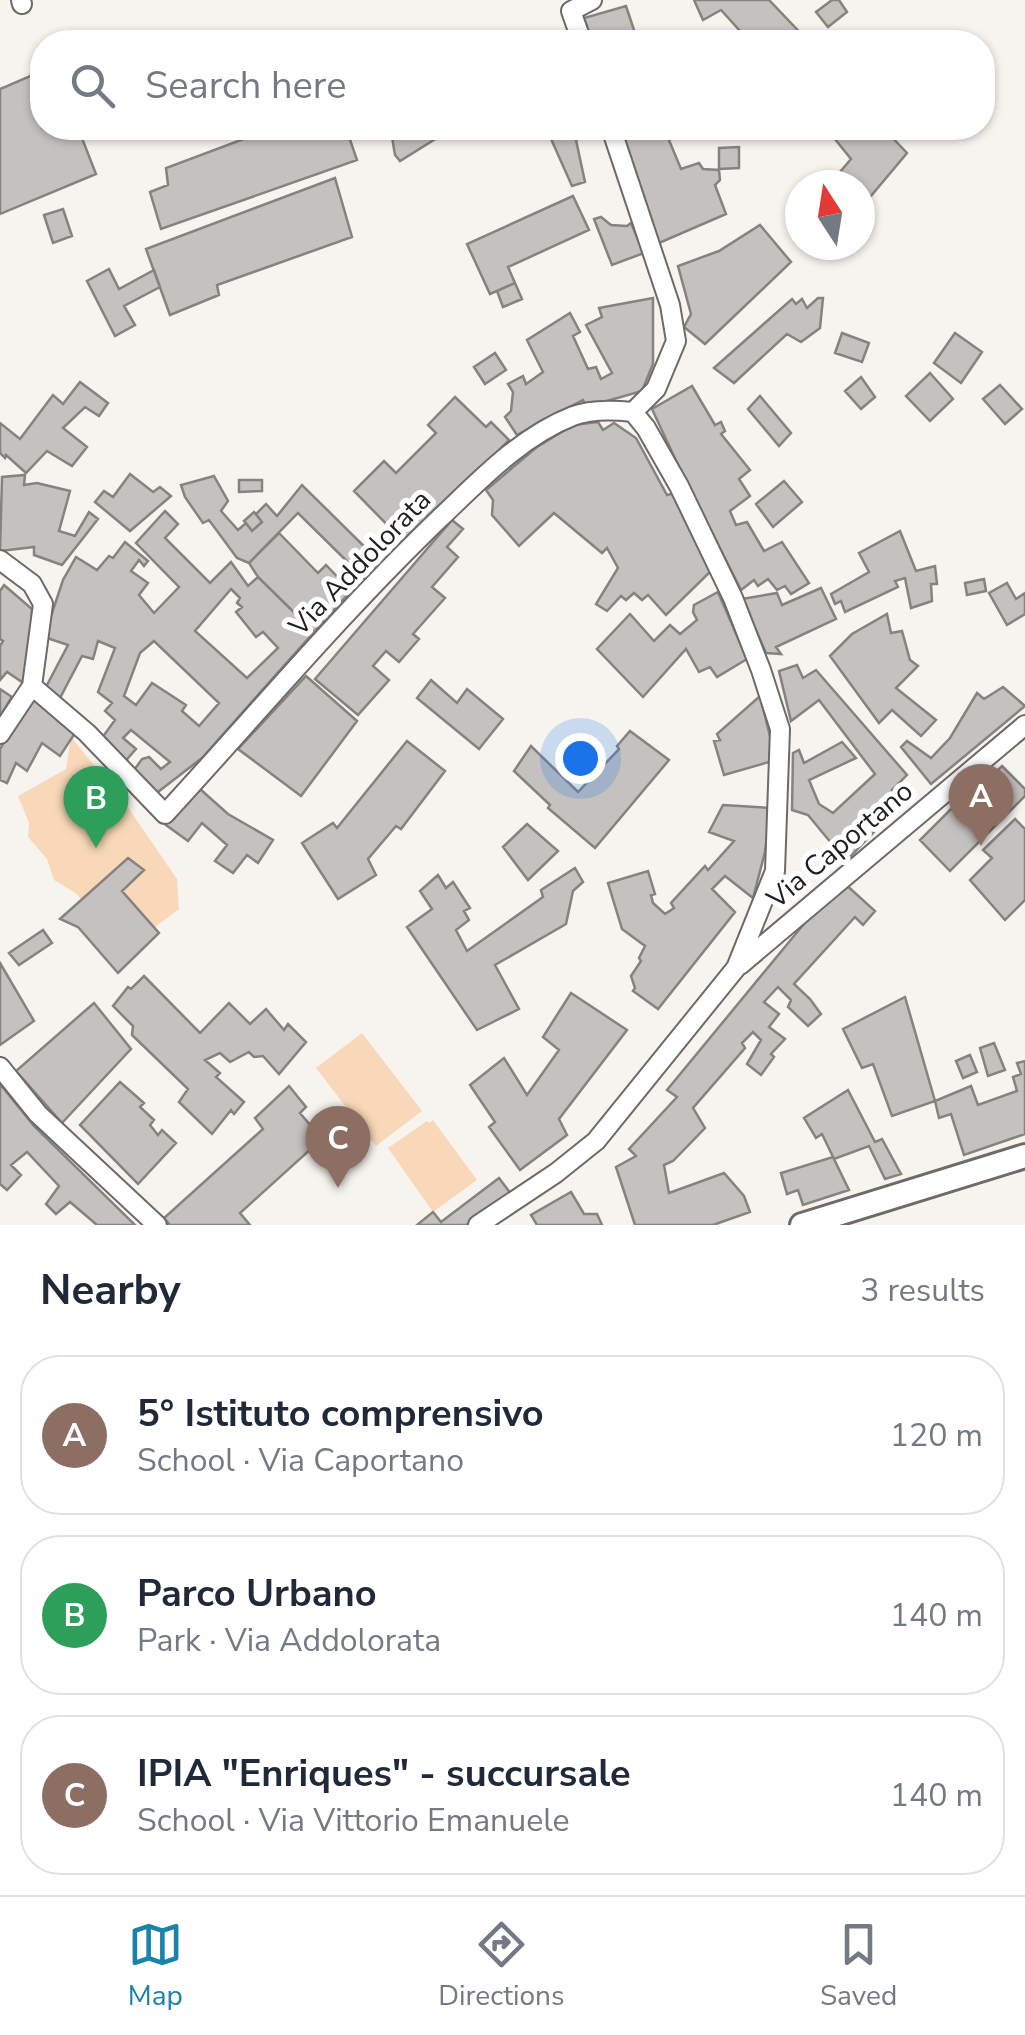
<!DOCTYPE html>
<html lang="en">
<head>
<meta charset="utf-8">
<style>
	:root { --surface:#fff; --page:#f6f6f7; --text:#1f2937; --muted:#747a83; --line:#e0e1e3; --accent:#1a83ac }
	body { margin:0; font-family:"Nunito Sans",sans-serif; background:var(--page); color:var(--text) }
	.compass { position:absolute; left:785px; top:170px; width:90px; height:90px; border-radius:50%; background:var(--surface); box-shadow:0 2px 8px #0004; rotate:348deg }
	.you { position:absolute; left:580px; top:758px; width:35px; height:35px; margin:-25px; border:8px solid #fff; border-radius:50%; background:#1a73e8; box-shadow:0 0 0 15px #1a73e833 }
	.badge { display:grid; place-items:center; width:65px; height:65px; border-radius:50%; background:var(--accent); color:#fff; font-size:32px; font-weight:700 }
	.pin { position:absolute; translate:-50% -82px; filter:drop-shadow(0 2px 5px #0008) }
	.pin::after { content:''; position:absolute; top:52px; width:35px; height:30px; background:inherit; clip-path:polygon(0 0,100% 0,50% 100%) }
	.list { margin:0; padding:0; list-style:none }
	h2 { display:flex; justify-content:space-between; align-items:center; height:130px; margin:0; padding:0 40px; font-size:42px }
	h2 small { font-size:32px; font-weight:400; color:var(--muted) }
	.list li { display:grid; grid-template-columns:65px 1fr auto; gap:30px; align-items:center; box-sizing:border-box; height:160px; margin:0 20px 20px; padding:0 20px; border:2px solid var(--line); border-radius:40px }
	.list b { display:block; font-size:38px; white-space:nowrap }
	.list p { margin:0; font-size:32px; white-space:nowrap; color:var(--muted) }
	.list em { font-size:32px; font-style:normal; color:var(--muted) }
	.icon { flex:none; width:55px; height:55px; fill:none; stroke:currentColor; stroke-width:2; stroke-linecap:round; stroke-linejoin:round }
	.map { position:relative; flex:none; width:1025px; height:1225px; overflow:hidden }
	.search { position:absolute; background:var(--surface); box-shadow:0 2px 8px #0004; left:30px; right:30px; top:30px; height:110px; display:flex; align-items:center; gap:25px; box-sizing:border-box; padding:0 35px; border-radius:40px; color:var(--muted); font-size:38px }
	.sheet { height:670px; background:var(--surface) }
	nav { display:flex; justify-content:space-around; align-items:center; box-sizing:border-box; height:140px; border-top:2px solid var(--line); background:var(--surface); font-size:28px; color:var(--muted) }
	nav a { display:grid; justify-items:center; gap:5px }
	nav .on { color:var(--accent) }
	.map>svg:first-child { display:block }
	.green { fill:#f8d8b8 }
	.building { fill:#c5c1be; stroke:#85827f; stroke-width:2.5; fill-rule:evenodd }
	.lines { fill:none; stroke-linecap:round; stroke-linejoin:round }
	.minor-casing { stroke:#6e6a67; stroke-width:22 }
	.tertiary-casing { stroke:#6e6a67; stroke-width:28 }
	.minor { stroke:#fff; stroke-width:18 }
	.tertiary { stroke:#fff; stroke-width:22 }
	.labels { text-anchor:middle; dominant-baseline:central; stroke-width:10; stroke-linejoin:round; paint-order:stroke }
	.street-label { font-size:28px; fill:#211f1e; stroke:#fff }
</style>
</head>
<body>
<div class="map">
<svg width="1025" height="1225" viewBox="0 0 1025 1225">
	<rect width="100%" height="100%" fill="#f7f4f0"/>
	<path class="green" d="M71,737l56,69 50,73 2,30 -68,51 -10,-30 -24,-36 -23,-14 -7,-21 -19,-22 1,-14 -11,-27 48,-27z
		M362,1033l60,78 -46,35 -60,-78z
		M433,1120l44,60 -44,32 -45,-64 39,-27 2,2z"/>
	<path class="building" d="M694,0h75l40,42h-67l-7,-6 5,-5 -19,-21 -18,10z
		M832,0h7l8,12 -19,15 -12,-15z
		M626,6l12,36h-46l-8,-24z
		M42,71v57h36l18,46 -96,40v-125z
		M273,128h73l11,32 -196,69 -11,-37 18,-7 -2,-17z
		M398,128h37l5,8 -40,25 -5,-6 -3,-18 8,-6z
		M579,128l3,9 -6,3 9,42 -13,4 -21,-47z
		M621,128h43l17,41 18,-6 4,6 16,1 1,10 -5,5 11,29 -67,29z
		M826,128h57l24,25 -47,56v-24h-31l22,-26z
		M739,147v21l-20,1v-21z
		M335,178l17,59 -135,48 2,10 -49,20 -24,-66z
		M573,196l16,34 -81,37 7,16 -25,11 -23,-50z
		M63,209l9,27 -19,7 -9,-28z
		M601,217l10,8 16,1 4,-3 13,30 -32,12 -18,-46z
		M760,225l31,37 -86,82 -21,-17 7,-13 -13,-48 41,-15z
		M109,269l10,20 35,-19 6,17 -36,19 11,19 -20,11 -28,-55z
		M515,283l7,16 -19,8 -6,-16z
		M653,298v66l-11,27 -56,16 -3,-7 -66,35 -12,-18 6,-6 2,-19 -5,-8 15,-8 3,8 17,-12 -16,-32 43,-27 10,19 -7,4 15,33 8,-2 5,12 11,-6 -26,-48 16,-8 -3,-9z
		M818,298h5l-3,30 -19,14 -14,-8 -53,49 -20,-15 78,-69 4,5 6,-5 5,9z
		M842,333l27,10 -7,19 -27,-9z
		M955,333l27,19 -21,31 -27,-20z
		M495,353l11,17 -21,14 -11,-17z
		M930,373l23,26 -23,22 -24,-25z
		M861,377l14,20 -14,12 -16,-18z
		M80,382l28,21 -9,13 -14,-9 -22,21 24,19 -15,19 -25,-15 -21,22 -20,-18 -1,3 -5,-5v-30l20,16 33,-44 10,9z
		M1000,385l22,24 -17,15 -22,-25z
		M692,386l23,39 6,-3 4,9 -4,3 29,36 -11,9 11,17 -20,15 6,14 11,-3 17,29 18,-9 27,41 -18,11 -6,-8 -8,4 -9,-11 -10,7 -4,-6 -13,10 -57,-112 -32,-69z
		M760,396l31,37 -12,13 -31,-37z
		M455,397l31,30 5,-5 18,18 -103,104 -52,-53 30,-30 12,12 40,-40 -8,-8z
		M598,422l5,8 11,-7 22,15 31,57 8,-2 36,78 -45,44 -18,-20 -6,5 -8,-7 -8,7 -5,-4 -14,15 -11,-7 22,-36 -11,-20 -5,5 -48,-40 -35,33 -27,-31 1,-15 -7,-10 51,-43 36,-22z
		M130,474l23,18 7,-5 11,9 -41,35 -35,-29 9,-11 9,6z
		M25,475l-1,10 13,-2 33,8 -11,40 16,5 14,-24 9,7 -36,46 -28,-10v-8l-34,4 2,-74z
		M214,476l14,25 -7,10 17,19 8,-7 6,8 10,-9 -6,-8 10,-10 11,12 25,-31 82,81 -16,16 -70,-69 -49,50 -12,-5 -28,-38 -6,3 -18,-26 -4,-12z
		M239,480h23v11l-23,1z
		M784,481l18,21 -29,25 -17,-23z
		M165,511l13,13 -13,14 45,45 21,-21 17,24 10,-9 56,55 -112,126 -48,37 -22,-22 10,-14 7,-2 12,12 9,-7 -39,-32 -8,8 13,11 -14,16 -23,-23 16,-22 -10,-9 7,-8 -14,-11 17,-44 -17,-7 -5,18 -11,-3 -22,42 -14,-11 22,-42 -24,-8 19,-57 13,-23 21,13 12,-14 4,2 12,-16 23,19 -4,5 -5,-6 -8,11 17,12 -9,12 15,18 25,-26 -43,-44zM231,589l9,9 -3,5 5,4 -6,5 20,25 7,-5 15,16 -31,30 -52,-47zM154,641l65,62 -20,23 -17,-15 4,-6 -34,-22 -16,22 -12,-9 16,-43z
		M254,512l8,10 -10,9 -8,-10z
		M452,520l11,9 -16,18 11,10 -26,30 13,11 -32,36 6,5 -20,23 -13,-11 -13,15 16,14 -31,35 -43,-36z
		M900,531l16,40 19,-5 2,18h-6l1,17 -21,7 -6,-30 -10,3 3,6 -53,25 -4,-11 -6,3 -4,-10 38,-22 -10,-19z
		M279,533l39,40 8,-8 25,26 -37,41 -56,-55 -9,-14z
		M984,579l2,12 -19,4 -2,-12z
		M1007,583l9,16 9,-6v21l-18,11 -18,-32z
		M4,585l28,24 -2,52 -8,21 -15,-10 -7,8v-34l3,-5 -3,-2v-48z
		M821,588l15,31 -60,28 5,7 -15,-1 -24,-54 35,-6 5,12z
		M718,592l29,67 -30,18 -7,-10 -11,5 -13,-23 -43,48 -46,-48 33,-35 24,27 16,-16 10,9 17,-14 -4,-8 1,-7z
		M887,614l4,19 11,-2 8,29 8,6 -22,22 40,32 -15,16 -29,-26 -13,13 -49,-67 22,-22z
		M797,665l6,13 13,-8 91,105 -15,15 11,12 -57,59 -38,-46 -16,-5 1,-57 6,-3 5,13 38,-21 14,16 -47,22 10,24 14,9 42,-39 -56,-74 -28,21 -12,-50z
		M306,676l51,45 -56,75 -63,-47z
		M431,680l26,23 10,-14 36,30 -24,30 -62,-51z
		M1003,687l22,19 -94,78 -30,-37 6,-6 24,17 19,-20 27,-45 7,6z
		M0,689l12,8 -12,19z
		M31,696l44,37 -15,23 -18,-13 -15,28 -11,-8 -9,20 -7,-3v-31z
		M760,696l16,64 -52,15 -10,-34 6,-1 -3,-6z
		M630,731l39,29 -74,88 -47,-40 2,-3 -36,-34 17,-25 47,46 41,-43 -2,-3z
		M407,741l38,30 -44,58 -5,-3 -28,33 8,16 -38,24 -36,-56 31,-20 4,5z
		M1002,766l23,23v7l-75,75 -30,-31 47,-47 10,10 8,-9 -5,-6z
		M200,789l28,25 45,26 -15,23 -11,-8 -14,18 -18,-12 12,-16 -25,-22 -14,18 -22,-16z
		M723,805l48,3 -6,44 -12,46 -28,-22 -13,13 23,23 -77,97 -25,-18 2,-3 -4,-12 10,-15 -2,-3 6,-12 -23,-17 -14,-46 40,-12 7,23 -4,1 2,8 12,11 9,-6 -3,-5 34,-37 3,4 26,-29 -25,-9z
		M1015,819l10,10v71l-20,20 -35,-40 22,-22 -9,-8z
		M527,824l31,27 -30,29 -25,-33z
		M128,858l16,12 -22,21 37,42 -41,40 -40,-46 -18,-8z
		M575,868l8,14 -10,9 -7,33 -71,41 24,44 -42,21 -70,-103 25,-18 -12,-18 18,-16 8,13 7,-6 17,26 -6,3 5,9 -13,10 11,21 76,-54 -2,-7z
		M843,882l32,29 -12,14 -8,-8 -61,67 16,15 11,15 -13,12 -20,-19 3,-7 -13,-13 -14,15 15,12 -10,13 16,12 -14,15 3,3 -13,18 -14,-11 14,-24 -8,-8 -11,11 3,5 -52,60 12,20 -32,33 -9,4 5,28 55,-20 20,23 6,16 -37,13h-78l-19,-58 20,-11 -7,-7 48,-52 -10,-7 136,-165z
		M43,930l9,13 -33,22 -10,-12z
		M0,963l34,58 -34,24z
		M144,976l56,57 29,-30 21,21 16,-15 18,21 4,-6 18,18 -27,32 -16,-18 -9,1 -5,-5 -19,10 -10,-9 -15,7 15,13 -4,4 28,25 -10,12 -3,-4 -19,24 -33,-32 9,-13 -56,-54 1,-9 -20,-20 15,-19 3,2z
		M571,993l56,37 -68,89 8,16 -47,35 -31,-43 6,-5 -25,-37 34,-27 23,37 32,-45 -16,-13z
		M905,997l30,104 -43,15 -19,-52 -11,4 -19,-39z
		M94,1003l37,46 -69,74 -46,-52z
		M994,1043l11,27 -17,6 -8,-28z
		M970,1055l7,17 -14,6 -7,-17z
		M1025,1061v73l-61,21 -13,-41 -12,4 -4,-17 36,-15 7,19 39,-14 -4,-14 8,-3 -4,-11z
		M120,1082l24,21 -4,4 14,13 -4,5 8,10 4,-5 14,13 -38,41 -58,-59z
		M0,1084l34,42 101,99h-38l-27,-23 -14,12 -10,-10 13,-18 -32,-34 -16,13 10,10 -14,15 -7,-6z
		M289,1086l17,21 -6,6 22,26 -82,74 10,12h-80l-6,-7 99,-89 -8,-11z
		M848,1090l27,52 7,-3 19,35 -16,5 -16,-33 -35,13 -12,-25 -6,4 -12,-20z
		M833,1157l16,33 -46,15 -5,-15 -11,4 -6,-21z
		M499,1178l12,16 -45,31h-49l16,-13 8,10z
		M571,1192l13,22h13l5,11h-65l-6,-10z"/>
	<g class="lines">
		<defs>
			<path id="minor" d="M21,0l1,4
				M582,42l-11,-31 21,-11
				M611,128l59,177 6,36 -20,48 -23,23
				M0,560l32,24 11,20 -11,82 -32,48
				M32,686l55,47 78,81c91,-99 178,-203 275,-296 40,-38 80,-81 133,-102 18,-7 41,-6 60,-4
				M740,965l285,-240
				M0,1067l38,47 119,111
				M478,1225l78,-52 40,-32 140,-173 39,-97 5,-142 -19,-59 -28,-72 -54,-112 -33,-58 -13,-16"/>
			<path id="tertiary" d="M802,1225l223,-69"/>
		</defs>
		<use href="#minor" class="minor-casing"/>
		<use href="#tertiary" class="tertiary-casing"/>
		<use href="#minor" class="minor"/>
		<use href="#tertiary" class="tertiary"/>
	</g>
	<g class="labels">
		<g class="street-label">
			<text transform="translate(360 563) rotate(-46)">Via Addolorata</text>
			<text transform="translate(840 845) rotate(-40)">Via Caportano</text>
		</g>
	</g>
</svg>
<svg class="compass" viewBox="-18 -18 36 36"><path d="M0-13l5 13h-10z" fill="#e53935"/><path d="M0 13l5-13h-10z" fill="#747a83"/></svg>
<div class="you"></div>
<div class="pin badge" style="left:981px;top:846px;background:#8d6e63">A</div>
<div class="pin badge" style="left:96px;top:848px;background:#2e9e5b">B</div>
<div class="pin badge" style="left:338px;top:1188px;background:#8d6e63">C</div>
<div class="search"><svg class="icon" aria-label="search" viewBox="0 0 24 24"><circle cx="10" cy="10" r="6"/><path d="M15 15l6 6"/></svg>Search here</div>
</div>
<section class="sheet">
<h2>Nearby<small>3 results</small></h2>
<ul class="list">
<li><span class="badge" style="background:#8d6e63">A</span><div><b>5° Istituto comprensivo</b><p>School · Via Caportano</p></div><em>120 m</em></li>
<li><span class="badge" style="background:#2e9e5b">B</span><div><b>Parco Urbano</b><p>Park · Via Addolorata</p></div><em>140 m</em></li>
<li><span class="badge" style="background:#8d6e63">C</span><div><b>IPIA &quot;Enriques&quot; - succursale</b><p>School · Via Vittorio Emanuele</p></div><em>140 m</em></li>
</ul>
</section>
<nav>
<a class="on"><svg class="icon" aria-label="map" viewBox="0 0 24 24"><path d="M3 6l6-2 6 2 6-2v14l-6 2-6-2-6 2zM9 4v14M15 6v14"/></svg>Map</a>
<a><svg class="icon" aria-label="directions" viewBox="0 0 24 24"><path d="M12 3l9 9-9 9-9-9zM9 14v-3h6M13 9l2 2-2 2"/></svg>Directions</a>
<a><svg class="icon" aria-label="saved" viewBox="0 0 24 24"><path d="M7 4h10v16l-5-4-5 4z"/></svg>Saved</a>
</nav>
</body>
</html>
